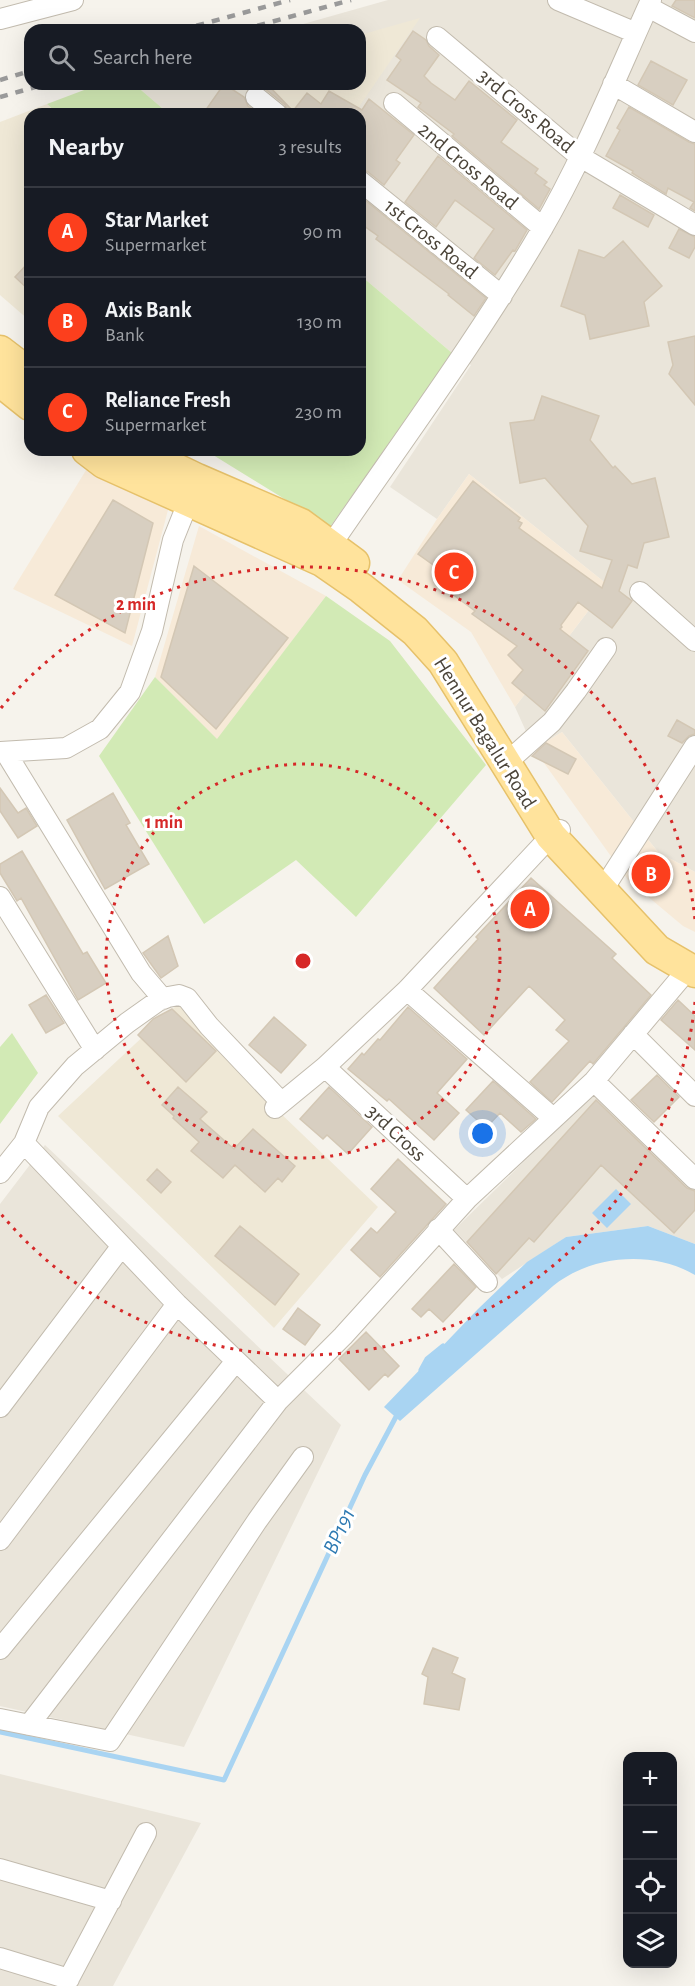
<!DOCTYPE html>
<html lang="en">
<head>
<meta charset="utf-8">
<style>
	:root { --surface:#171b24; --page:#242831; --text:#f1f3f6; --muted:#9ea1a6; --line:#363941; --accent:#fc3f1d }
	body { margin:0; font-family:"Alegreya Sans",sans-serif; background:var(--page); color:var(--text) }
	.controls { position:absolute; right:18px; bottom:18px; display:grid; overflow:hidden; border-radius:12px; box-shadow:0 6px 24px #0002 }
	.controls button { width:54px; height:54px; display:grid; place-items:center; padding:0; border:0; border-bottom:2px solid var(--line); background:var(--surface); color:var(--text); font:30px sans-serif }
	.you { position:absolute; left:483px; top:1134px; width:21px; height:21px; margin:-15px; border:4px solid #fff; border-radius:50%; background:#1a73e8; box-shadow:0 0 0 9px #1a73e833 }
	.badge { display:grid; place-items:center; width:39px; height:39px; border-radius:50%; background:var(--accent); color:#fff; font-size:20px; font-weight:700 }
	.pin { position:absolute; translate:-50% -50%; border:3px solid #fff; box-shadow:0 2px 6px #0006 }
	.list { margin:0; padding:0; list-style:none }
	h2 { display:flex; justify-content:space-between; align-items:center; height:78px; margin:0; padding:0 24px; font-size:26px }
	h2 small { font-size:20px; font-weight:400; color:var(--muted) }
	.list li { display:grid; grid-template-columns:39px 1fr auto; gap:18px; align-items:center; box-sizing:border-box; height:90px; padding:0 24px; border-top:2px solid var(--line) }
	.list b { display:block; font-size:22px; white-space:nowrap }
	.list p { margin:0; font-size:20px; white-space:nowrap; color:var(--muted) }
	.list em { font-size:20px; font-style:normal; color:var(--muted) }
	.icon { flex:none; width:33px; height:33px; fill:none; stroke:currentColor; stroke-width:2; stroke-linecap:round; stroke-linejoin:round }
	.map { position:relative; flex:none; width:695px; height:1986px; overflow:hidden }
	.search { position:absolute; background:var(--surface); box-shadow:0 6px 24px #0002; left:24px; top:24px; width:342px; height:66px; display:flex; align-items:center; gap:15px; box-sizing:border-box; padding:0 21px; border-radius:18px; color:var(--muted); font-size:22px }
	.panel { position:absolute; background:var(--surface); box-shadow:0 6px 24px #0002; left:24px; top:108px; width:342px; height:348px; border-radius:18px }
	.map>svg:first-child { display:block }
	.residential { fill:#eae5da }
	.commercial { fill:#f7ead8 }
	.education { fill:#efe8d6 }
	.green { fill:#d2eab5 }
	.water { fill:#a9d4f2 }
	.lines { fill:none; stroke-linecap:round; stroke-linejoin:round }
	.stream { stroke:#a9d4f2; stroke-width:5 }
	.building { fill:#d8cfc1; stroke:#d3c7b4; stroke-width:1.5 }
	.street-casing { stroke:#c2bbae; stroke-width:22 }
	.primary-casing { stroke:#e6c16a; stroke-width:33 }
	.street { stroke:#fff; stroke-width:20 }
	.primary { stroke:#ffe39c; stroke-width:30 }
	.rail { stroke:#9a9a9a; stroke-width:4.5; stroke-dasharray:8 8; stroke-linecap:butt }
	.ring { fill:none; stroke:#d62828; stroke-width:3; stroke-dasharray:3 6 }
	.labels { text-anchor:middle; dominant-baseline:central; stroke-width:6; stroke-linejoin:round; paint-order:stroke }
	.street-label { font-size:21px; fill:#4b4439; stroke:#fff }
	.water-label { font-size:22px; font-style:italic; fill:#2e7ab2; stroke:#fff }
	.centre { fill:#d62828; stroke:#fff; stroke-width:3 }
	.ring-label { font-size:18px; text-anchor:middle; font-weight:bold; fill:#d62828; stroke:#fff; stroke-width:6; stroke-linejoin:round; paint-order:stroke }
</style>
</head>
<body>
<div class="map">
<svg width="695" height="1986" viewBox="0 0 695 1986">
	<rect width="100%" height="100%" fill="#f6f3ec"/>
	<path class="residential" d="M388,0h307v872l-37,-20 -96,-120 -28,17 -19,-42 93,-122 -139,-111 -32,45 -47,-32 81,-122 -19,-12 -92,-78v-161h-191l-35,-30h226v-54h-78z
		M596,1091l99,94v59l-47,-18 -82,11 -64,42 -48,-49z
		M45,1145l296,280 -157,322 -184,-41v-502z
		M0,1774l201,49 -88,163h-113z"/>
	<path class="commercial" d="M88,467l80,43 -36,136 -119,-57z
		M469,474l139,111 -93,122 -44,-75 -73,-52 39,-61z
		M199,526l127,70 -109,144 -62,-63z
		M562,732l96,120 37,20v60l-12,-6 -55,-46 -94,-131z"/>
	<path class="education" d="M420,18l-66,96h-70l-36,-30h112v-49z
		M47,104l11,10h-28v207l-30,-26v-173z
		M180,1002l95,106 103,99 -104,121 -216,-212z"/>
	<path class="green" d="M100,84h34l35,30h-111l-11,-10z
		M360,275l92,78 -122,174 -125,-77h155z
		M326,596l64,45 96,124 -130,152 -60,-57 -92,64 -105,-168 56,-79 62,62z
		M12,1033l26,40 -38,51v-77z"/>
	<path class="water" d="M616,1189l15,15 -24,24 -15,-15z
		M648,1226l47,18v31c-42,-25 -104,-20 -142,11l-153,135 -16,-14 94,-98 49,-47 39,-25z"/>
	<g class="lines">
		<path class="stream" d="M421,1370l6,-11 16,-13
			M0,1732l224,48 141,-305 33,-62"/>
	</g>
	<path class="building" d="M676,0h19v18l-23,-12z
		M413,31l13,9 3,6 10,9 -15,21 7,7 24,17 14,-19 48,39 -16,22 37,27 -3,4 12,9 -3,3 6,4 -11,20 -87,-73 2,-2 -36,-27 3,-4 -34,-23 14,-20 -5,-4z
		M651,61l36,19 -14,25 -35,-20z
		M224,84l20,13 4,9 10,8h-55z
		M258,84h9l26,27 14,-18 14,11 8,-13 33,19 7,-11 45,36 -18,25 4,3 -16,22 -16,-13 -8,-3v-55h-71l-4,-9 -21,-17 -7,-3z
		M629,107l60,35 6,2v67l-5,-3 4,-6 -26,-14 -2,6 -34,-21 1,-2 -27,-15 14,-26 -3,-2z
		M438,156l89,74 -12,21 -2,-1 -18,25 -21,-17 20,-29 -39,-29 -19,27 -31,-25z
		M620,195l34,20 -6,12 -35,-19z
		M360,196l126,102 -12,18 -26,-21 1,-1 -73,-55 2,-3 -18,-13z
		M679,229l16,8v10l-6,11 -20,-10z
		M623,241l39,45 -18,16 5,24 -59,13 -5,-24 -24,-9 18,-56 25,8z
		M30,261v30l-15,-14z
		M695,336v69l-26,-31 4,-9 -5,-23z
		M542,396l57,20 -9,24 23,28 2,-2 17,18 23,-6 14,59 -25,6 -7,25 -9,-3 -9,26 13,10 -20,27 -34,-26 -17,23 1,2 -2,2 28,22 -43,60 -33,-28 11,-13 -15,-15 9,-9 -45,-32 3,-3 -32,-24 7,-10 -32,-23 55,-73 47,37 -2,3 4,2 -3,5 83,60 10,-28 -32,-9 8,-25 -43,-48 -25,5 -10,-60 24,-3z
		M113,500l40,23 -28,110 -70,-38z
		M194,566l94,72 -72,91 -55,-52z
		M677,720l18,10v4l-6,2 -7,7 -14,-7z
		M546,743l30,16 -8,15 -36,-18z
		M0,788l18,25 8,-5 11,18 -19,12 -18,-27z
		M113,793l17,30 -4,2 23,39 -44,25 -38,-69z
		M22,851l61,103 4,-2 19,31 -28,17 -57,-102 -4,3 -17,-28v-9z
		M531,878l85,76 -4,4 39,37 -58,69 -3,-3 -38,41 -22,-20 39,-41 -13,-11 9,-10 -36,-34 -45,49 -50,-47 44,-49 -2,-2z
		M168,936l10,30 -17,12 -18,-25z
		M46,995l18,28 -18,10 -17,-28z
		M678,1000l17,16v34l-34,-30z
		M408,1007l59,52 -30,34 22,20 -25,27 -45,-41 -2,2 -39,-32 14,-16 2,2 14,-16 2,1z
		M172,1009l44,42 -30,31 -48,-47 15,-16z
		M274,1017l32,28 -25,28 -32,-28z
		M657,1075l22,22 -25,25 -23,-22z
		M493,1081l43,38 -15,13 -21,-19 -14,15 -20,-18z
		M178,1087l29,25 -7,7 34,30 19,-20 42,37 -13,16 -4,-4 -13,14 -30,-27 -12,13 -32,-27 8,-9 -26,-24 1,-2 -12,-11z
		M329,1087l43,40 -24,27 -21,-19 -4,4 -23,-20z
		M596,1100l91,88 8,3v19l-21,23 -73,-68 -67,77 -5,-4 -33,36 -29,-32z
		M398,1159l48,45 -66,73 -29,-27 20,-22 6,5 19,-21 -25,-23z
		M157,1169l14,13 -10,11 -14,-13z
		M240,1226l59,48 -24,31 -60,-49z
		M454,1264l22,23 -33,35 -14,-13 -8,8 -9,-8z
		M298,1308l22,17 -15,20 -22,-16z
		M366,1332l33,34 -11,11 -3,-3 -16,16 -30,-31z
		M433,1648l25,10 -6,15 13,6 -6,31 -35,-6 4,-27 -6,-3z"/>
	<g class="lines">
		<defs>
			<path id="street" d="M558,0l78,33
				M648,7l47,25
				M0,19l73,-19
				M437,37l142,119 116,69
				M613,84l82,48
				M256,97l21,17
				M394,103l149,125
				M360,181l142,115
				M325,555l6,-10c71,-104 147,-206 210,-314 43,-74 75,-154 110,-231
				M640,592l55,49
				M0,752l66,-4 34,-19 30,-37 22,-61 21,-91 16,-40
				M6,753l135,220 22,26
				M515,755l37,-33 24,-31 30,-43
				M602,891l93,-145
				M0,897l95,153
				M407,990l146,128
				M633,1034l62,62
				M325,1067l142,132
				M594,1081l101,98
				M275,1108l50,-41 82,-77 144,-154 9,-6
				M24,1143l153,161 101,97
				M0,1173l24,-30 15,-36 36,-41 52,-43 31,-22 10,-4 11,-2 8,3 22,28 72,76
				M438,1229l49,53
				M0,1407l121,-160
				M0,1540l177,-236
				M0,1649l236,-288
				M0,1719l110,22 147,-220 46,-64
				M29,1725l249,-324 65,-65 124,-137 127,-118 95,-113
				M0,1869l111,32
				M0,1958l69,21
				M65,1986l81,-153"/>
			<path id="primary" d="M0,351l30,23
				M0,381l30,24
				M87,450l17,13 218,98 39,27 54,43 28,31 108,174 106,114 38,22
				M137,450l60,29 104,45 53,39"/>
		</defs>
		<use href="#street" class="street-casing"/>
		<use href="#primary" class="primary-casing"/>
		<use href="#street" class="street"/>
		<use href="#primary" class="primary"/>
		<path class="rail" d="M181,30l109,-30
			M242,30l109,-30
			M0,80l30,-9
			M0,97l46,-13"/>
	</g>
	<g class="ring">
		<circle cx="303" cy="961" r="197"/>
		<path d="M695 1002A394 394 0 0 1 1 1214M1 708A394 394 0 0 1 695 920"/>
	</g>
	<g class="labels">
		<g class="street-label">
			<text transform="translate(526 111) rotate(40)">3rd Cross Road</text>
			<text transform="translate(468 166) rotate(40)">2nd Cross Road</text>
			<text transform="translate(431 239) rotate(39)">1st Cross Road</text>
			<text transform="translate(485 733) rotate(58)">Hennur Bagalur Road</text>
			<text transform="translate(396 1133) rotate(43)">3rd Cross</text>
		</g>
		<g class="water-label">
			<text transform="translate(339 1531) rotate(-65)">BP191</text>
		</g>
	</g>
	<circle cx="303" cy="961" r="9" class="centre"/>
	<g class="ring-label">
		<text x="136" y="610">2 min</text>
		<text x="164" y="828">1 min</text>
	</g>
</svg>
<div class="controls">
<button>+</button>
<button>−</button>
<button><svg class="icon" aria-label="locate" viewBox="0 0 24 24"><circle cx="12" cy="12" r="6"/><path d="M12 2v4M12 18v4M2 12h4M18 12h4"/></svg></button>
<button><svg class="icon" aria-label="layers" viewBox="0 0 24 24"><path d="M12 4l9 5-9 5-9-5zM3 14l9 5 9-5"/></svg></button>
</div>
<div class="you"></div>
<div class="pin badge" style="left:530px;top:909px">A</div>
<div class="pin badge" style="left:651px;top:874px">B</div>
<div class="pin badge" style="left:454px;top:572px">C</div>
<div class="search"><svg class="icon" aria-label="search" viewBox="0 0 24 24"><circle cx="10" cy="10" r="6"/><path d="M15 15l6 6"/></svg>Search here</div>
<section class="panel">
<h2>Nearby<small>3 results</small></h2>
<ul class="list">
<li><span class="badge">A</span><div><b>Star Market</b><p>Supermarket</p></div><em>90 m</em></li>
<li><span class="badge">B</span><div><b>Axis Bank</b><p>Bank</p></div><em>130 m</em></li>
<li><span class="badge">C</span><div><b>Reliance Fresh</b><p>Supermarket</p></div><em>230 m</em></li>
</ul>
</section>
</div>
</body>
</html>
